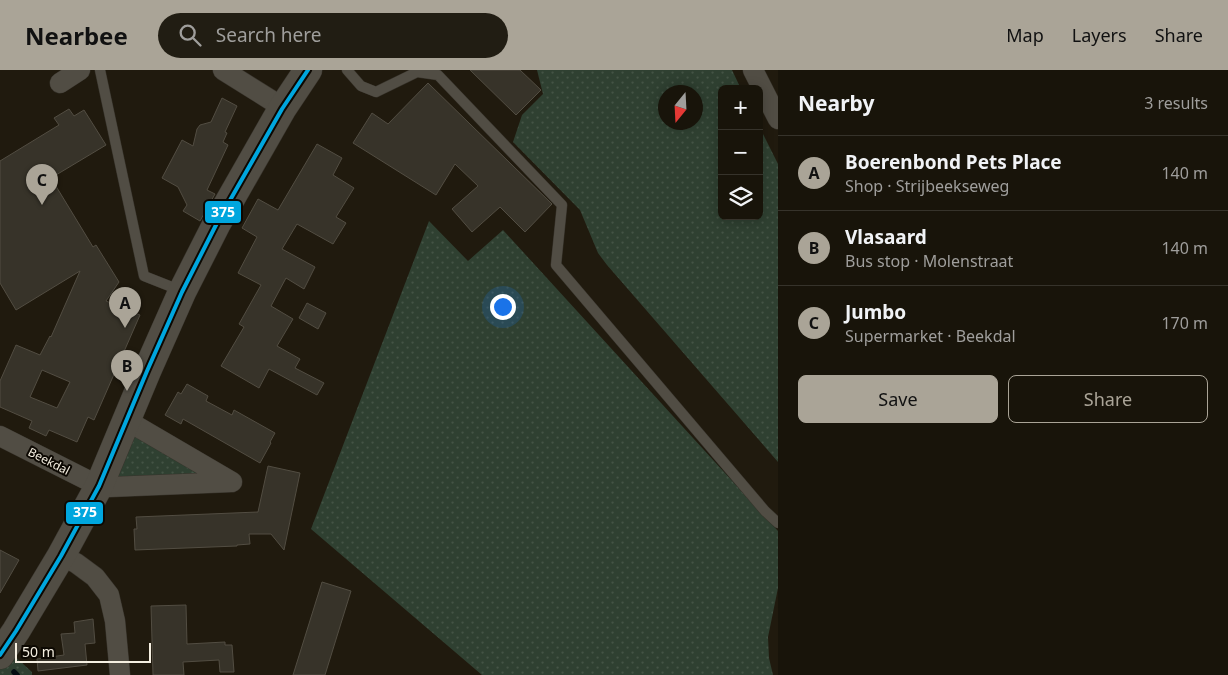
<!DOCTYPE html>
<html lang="en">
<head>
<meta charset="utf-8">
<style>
	:root { --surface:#18140a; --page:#211d13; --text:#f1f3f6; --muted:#9f9e9c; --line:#36332b; --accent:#aaa497 }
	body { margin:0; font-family:"Noto Sans",sans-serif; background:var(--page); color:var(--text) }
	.controls { position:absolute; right:15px; top:15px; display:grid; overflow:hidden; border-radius:8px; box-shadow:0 2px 12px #0003 }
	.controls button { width:45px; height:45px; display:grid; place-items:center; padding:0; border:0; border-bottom:1px solid var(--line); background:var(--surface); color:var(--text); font:25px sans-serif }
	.compass { position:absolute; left:658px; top:15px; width:45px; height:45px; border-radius:50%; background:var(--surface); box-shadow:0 2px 12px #0003; rotate:198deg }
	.scale { position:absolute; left:15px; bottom:12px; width:136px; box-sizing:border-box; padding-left:5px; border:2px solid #f5efe1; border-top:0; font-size:14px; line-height:18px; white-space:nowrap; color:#f5efe1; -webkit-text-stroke:4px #0c0802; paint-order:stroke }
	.you { position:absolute; left:502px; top:236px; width:18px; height:18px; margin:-12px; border:4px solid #fff; border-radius:50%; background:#1a73e8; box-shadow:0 0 0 8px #1a73e833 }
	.badge { display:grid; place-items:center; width:32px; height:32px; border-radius:50%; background:var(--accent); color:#111; font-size:16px; font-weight:700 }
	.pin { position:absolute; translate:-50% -41px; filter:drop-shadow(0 1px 2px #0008) }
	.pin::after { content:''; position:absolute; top:26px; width:18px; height:15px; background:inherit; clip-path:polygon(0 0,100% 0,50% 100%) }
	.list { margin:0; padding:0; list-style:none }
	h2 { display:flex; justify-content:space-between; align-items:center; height:65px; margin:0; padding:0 20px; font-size:21px }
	h2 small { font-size:16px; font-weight:400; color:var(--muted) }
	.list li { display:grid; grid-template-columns:32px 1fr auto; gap:15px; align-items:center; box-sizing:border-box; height:75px; padding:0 20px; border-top:1px solid var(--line) }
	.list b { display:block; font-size:19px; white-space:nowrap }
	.list p { margin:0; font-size:16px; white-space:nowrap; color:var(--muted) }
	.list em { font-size:16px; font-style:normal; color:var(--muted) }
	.actions { display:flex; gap:10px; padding:15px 20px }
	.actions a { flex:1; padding:11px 0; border:1px solid var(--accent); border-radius:8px; text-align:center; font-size:18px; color:var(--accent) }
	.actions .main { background:var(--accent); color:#111 }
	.icon { flex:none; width:28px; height:28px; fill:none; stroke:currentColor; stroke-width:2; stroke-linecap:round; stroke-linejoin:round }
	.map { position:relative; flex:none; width:778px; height:605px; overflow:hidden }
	header { display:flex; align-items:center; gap:30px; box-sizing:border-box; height:70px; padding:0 25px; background:var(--accent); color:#111 }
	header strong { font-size:24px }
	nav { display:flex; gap:28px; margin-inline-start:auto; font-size:18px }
	.search { width:350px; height:45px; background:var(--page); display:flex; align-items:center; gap:12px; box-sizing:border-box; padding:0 18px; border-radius:28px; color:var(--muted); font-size:19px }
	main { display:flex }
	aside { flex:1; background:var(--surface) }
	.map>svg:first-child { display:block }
	.grass { fill:url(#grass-dots); fill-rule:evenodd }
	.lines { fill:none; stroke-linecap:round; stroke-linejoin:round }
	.stream { stroke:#030c11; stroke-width:5.5 }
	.building { fill:#373329; stroke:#524d42; fill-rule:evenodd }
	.service-casing { stroke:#38342c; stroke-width:11 }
	.minor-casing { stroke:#38342c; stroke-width:21 }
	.secondary-casing { stroke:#38342c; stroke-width:29 }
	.service { stroke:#514d44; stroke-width:10 }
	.minor { stroke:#514d44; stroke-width:20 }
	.secondary { stroke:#514d44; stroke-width:28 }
	.bus-1-casing { stroke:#0c0802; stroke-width:8 }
	.bus-1 { stroke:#00a6de; stroke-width:4 }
	.labels { text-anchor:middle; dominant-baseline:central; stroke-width:4; stroke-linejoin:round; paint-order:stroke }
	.street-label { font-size:12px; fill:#f5efe1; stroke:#0c0802 }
	.line-badge { stroke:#0c0802; stroke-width:2 }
	.badge-label { font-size:14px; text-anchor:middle; font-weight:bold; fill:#fff }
</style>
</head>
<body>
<header>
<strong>Nearbee</strong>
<div class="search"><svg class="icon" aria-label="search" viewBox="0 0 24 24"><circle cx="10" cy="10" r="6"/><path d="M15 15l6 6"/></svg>Search here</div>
<nav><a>Map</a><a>Layers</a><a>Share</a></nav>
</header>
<main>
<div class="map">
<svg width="778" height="605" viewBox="0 0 778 605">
	<defs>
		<pattern id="grass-dots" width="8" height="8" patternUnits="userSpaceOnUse" patternTransform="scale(1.25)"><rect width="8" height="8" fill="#2f4031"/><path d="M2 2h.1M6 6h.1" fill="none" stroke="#445345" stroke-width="1.8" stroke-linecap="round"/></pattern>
	</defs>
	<rect width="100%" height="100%" fill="#201a0e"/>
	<path class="grass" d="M537,0h195l9,19h-19v127h37v-90l19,38v298l-171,-197 -9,-12 -18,-43 -67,-68 9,-27 21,-21zM696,22v30h-30v-30z
		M429,151l39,40 35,-31 275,301v57l-10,49 1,21 4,17h-291l-171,-146z
		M129,361l82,45 -104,4z
		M11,583l21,19v3h-32v-6z"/>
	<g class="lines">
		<path class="stream" d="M14,602l3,3"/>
	</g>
	<path class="building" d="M470,0h50l21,20 -25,25z
		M428,13l124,121 -27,28 -25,-25 -28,25 -20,-23 26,-23 -23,-22 -19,31 -83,-52 19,-30 16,11z
		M222,28l15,8 -12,26 2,1 -4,9 5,3 -21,45 8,4 -15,27 -17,-10 4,-6 -9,-18 -16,-9 20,-38 11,6 4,-17 3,-4 11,-3z
		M69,39l5,7 10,-6 22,35 -55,33 42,69 3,-2 23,37 -13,19 34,14 -46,105 -6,-3 -11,25 -28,-12 -3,6 -17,-8 3,-7 -32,-14v-26l16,-36 24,10 10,-19 1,1 29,-66 -64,39 -16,-27v-122l59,-36 -5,-7zM42,300l28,12 -13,26 -27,-11z
		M317,74l25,14 -9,17 21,13 -18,29 10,6 -13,21 -36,-20 -15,25 33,18 -11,22 -18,-11 -15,28 22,13 -16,27 23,13 -5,9 29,15 -7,12 -48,-26 -10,19 -38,-22 23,-39 -5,-3 22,-39 -23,-12 19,-36 -15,-9 16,-29 20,11z
		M307,233l19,10 -8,16 -19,-11z
		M187,314l21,12 -2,5 26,14 2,-5 41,23 -5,9 1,1 -11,20 -77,-44 -2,5 -16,-9 13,-23 3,2z
		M268,396l32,7 -16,77 -13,-16h-22l1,10 -13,1v1l-102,4 -1,-21h3l-1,-12 122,-5z
		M0,480l19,10 -19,33z
		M322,512l29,9 -9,29 -17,55h-32z
		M186,535l1,39 38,-2v3h7l2,27h-14l-1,-12 -36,2 1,13h-31l-2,-69z
		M93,549l2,24 -10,1 2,21 -49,6 -1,-12 27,-4 -3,-21 14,-1 -1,-11z"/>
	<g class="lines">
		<defs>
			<path id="service" d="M100,0l44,206 38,15
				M347,0l14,16 15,6 41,-20 21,3 124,130 -6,60 209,246 13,12"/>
			<path id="minor" d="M223,0l51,32 8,7
				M753,0l25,49
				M60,13l20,-13
				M126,350l106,62
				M0,366l99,50 11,1 122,-5
				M61,486l15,7 19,14 14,18 6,26 5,54"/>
			<path id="secondary" d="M0,585l16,-24 45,-75 38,-70 48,-115 35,-79 35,-69 65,-114 26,-39"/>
		</defs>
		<use href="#service" class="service-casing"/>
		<use href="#minor" class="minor-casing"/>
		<use href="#secondary" class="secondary-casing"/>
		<use href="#service" class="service"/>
		<use href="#minor" class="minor"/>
		<use href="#secondary" class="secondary"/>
		<defs>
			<path id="bus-1" d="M0,585l16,-24 45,-75 38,-70 48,-115 35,-79 35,-69 65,-114 26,-39"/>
		</defs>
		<use href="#bus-1" class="bus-1-casing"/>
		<use href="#bus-1" class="bus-1"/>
	</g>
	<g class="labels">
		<g class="street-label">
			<text transform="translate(49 391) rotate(27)">Beekdal</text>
		</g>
	</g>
	<g class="line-badge">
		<rect x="204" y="130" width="38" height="24" rx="5" fill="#00a6de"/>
		<rect x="65" y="431" width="39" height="24" rx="5" fill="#00a6de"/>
	</g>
	<g class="badge-label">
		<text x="223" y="147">375</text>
		<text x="85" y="447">375</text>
	</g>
</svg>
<div class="controls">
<button>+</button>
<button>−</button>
<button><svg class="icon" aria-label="layers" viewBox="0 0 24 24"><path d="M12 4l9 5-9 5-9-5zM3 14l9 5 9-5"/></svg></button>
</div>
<svg class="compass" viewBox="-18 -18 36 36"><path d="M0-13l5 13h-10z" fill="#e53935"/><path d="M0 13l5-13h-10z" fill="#9f9e9c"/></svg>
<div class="scale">50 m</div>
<div class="you"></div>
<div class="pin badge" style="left:125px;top:258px">A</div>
<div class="pin badge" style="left:127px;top:321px">B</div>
<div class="pin badge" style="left:42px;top:135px">C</div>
</div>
<aside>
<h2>Nearby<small>3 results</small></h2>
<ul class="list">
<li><span class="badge">A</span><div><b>Boerenbond Pets Place</b><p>Shop · Strijbeekseweg</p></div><em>140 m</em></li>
<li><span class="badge">B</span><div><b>Vlasaard</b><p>Bus stop · Molenstraat</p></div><em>140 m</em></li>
<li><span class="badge">C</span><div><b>Jumbo</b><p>Supermarket · Beekdal</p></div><em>170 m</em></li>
</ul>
<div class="actions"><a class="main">Save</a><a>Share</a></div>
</aside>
</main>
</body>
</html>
